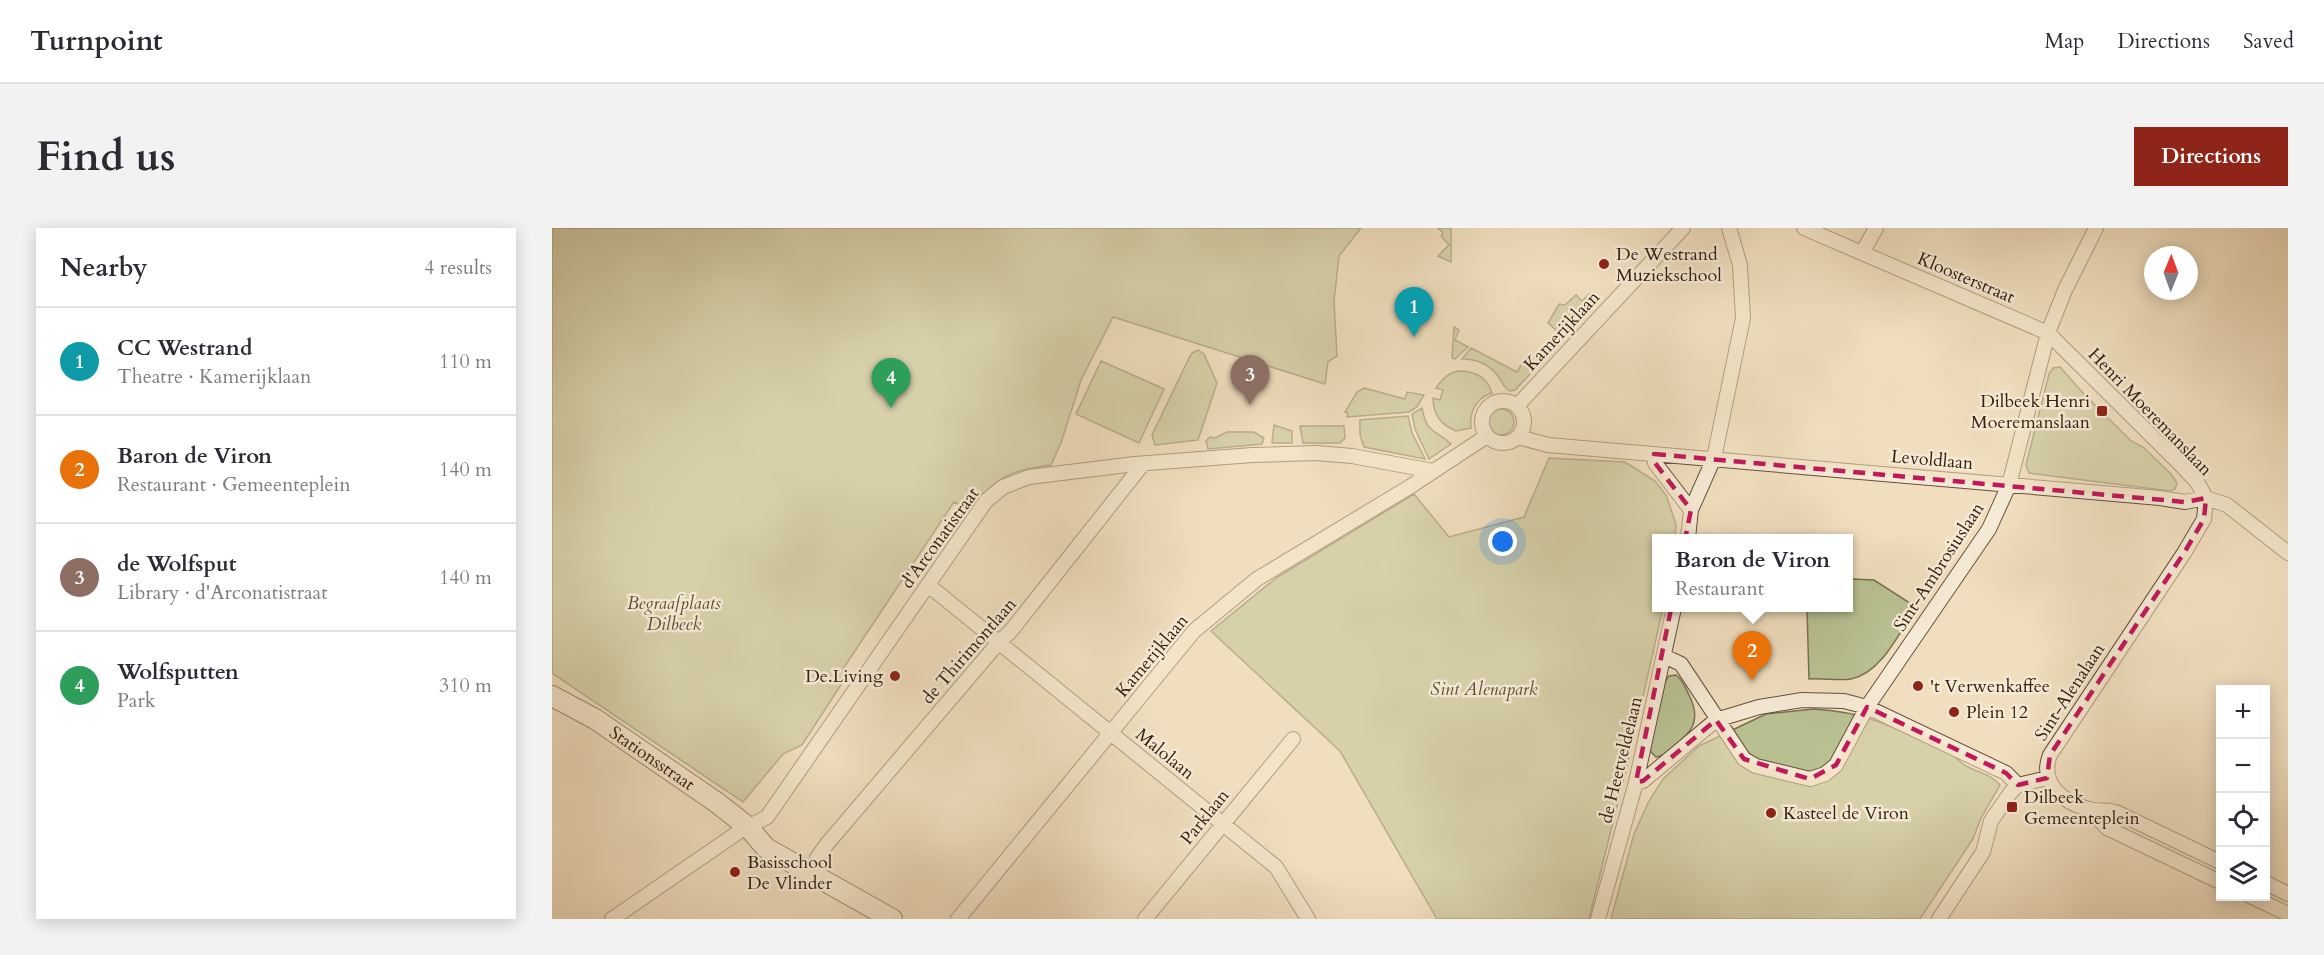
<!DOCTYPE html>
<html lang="en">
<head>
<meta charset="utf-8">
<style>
	:root { --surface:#fff; --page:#f2f2f3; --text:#2b2b33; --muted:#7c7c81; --line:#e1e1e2; --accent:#8f2418 }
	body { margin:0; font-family:Cardo,serif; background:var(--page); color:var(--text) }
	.controls { position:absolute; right:18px; bottom:18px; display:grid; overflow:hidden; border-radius:0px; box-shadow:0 3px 15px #0003 }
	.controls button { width:54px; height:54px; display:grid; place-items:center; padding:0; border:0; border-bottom:2px solid var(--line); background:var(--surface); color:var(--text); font:30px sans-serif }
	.compass { position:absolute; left:1592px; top:18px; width:54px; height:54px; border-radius:50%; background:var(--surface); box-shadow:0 3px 15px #0003; rotate:1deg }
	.you { position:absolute; left:951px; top:314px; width:21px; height:21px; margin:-15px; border:4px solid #fff; border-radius:50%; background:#1a73e8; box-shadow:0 0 0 9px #1a73e833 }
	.badge { display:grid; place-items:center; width:39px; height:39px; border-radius:50%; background:var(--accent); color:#fff; font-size:20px; font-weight:700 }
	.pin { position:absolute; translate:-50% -50px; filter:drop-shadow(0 2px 3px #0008) }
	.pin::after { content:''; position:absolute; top:32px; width:21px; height:18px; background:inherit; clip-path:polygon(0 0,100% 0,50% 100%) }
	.popup { position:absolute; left:1100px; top:306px; width:201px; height:78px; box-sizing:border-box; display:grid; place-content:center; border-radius:0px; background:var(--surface); filter:drop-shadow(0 2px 4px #0005); font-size:20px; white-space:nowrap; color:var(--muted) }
	.popup b { font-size:22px; color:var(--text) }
	.popup::after { content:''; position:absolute; left:50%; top:100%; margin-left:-12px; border:12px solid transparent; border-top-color:var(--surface) }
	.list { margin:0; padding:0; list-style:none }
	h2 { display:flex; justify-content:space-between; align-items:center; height:78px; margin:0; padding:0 24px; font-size:26px }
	h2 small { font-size:20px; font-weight:400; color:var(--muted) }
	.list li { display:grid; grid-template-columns:39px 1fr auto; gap:18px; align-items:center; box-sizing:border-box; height:108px; padding:0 24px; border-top:2px solid var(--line) }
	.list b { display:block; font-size:22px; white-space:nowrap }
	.list p { margin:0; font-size:20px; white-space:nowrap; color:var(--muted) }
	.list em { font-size:20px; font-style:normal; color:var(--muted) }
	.icon { flex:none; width:33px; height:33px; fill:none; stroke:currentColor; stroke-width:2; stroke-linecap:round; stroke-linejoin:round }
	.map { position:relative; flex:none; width:1736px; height:691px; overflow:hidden; border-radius:0px }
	header { display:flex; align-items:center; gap:36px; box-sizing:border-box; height:84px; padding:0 30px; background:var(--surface); border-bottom:2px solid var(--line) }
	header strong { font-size:28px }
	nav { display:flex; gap:33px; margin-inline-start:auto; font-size:21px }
	.intro { display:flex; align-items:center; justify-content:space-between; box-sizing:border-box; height:144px; padding:0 36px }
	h1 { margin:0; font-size:42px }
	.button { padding:15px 27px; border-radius:0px; background:var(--accent); color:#fff; font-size:21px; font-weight:700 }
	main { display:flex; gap:36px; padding:0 36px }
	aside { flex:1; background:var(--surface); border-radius:0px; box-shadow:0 3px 15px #0003 }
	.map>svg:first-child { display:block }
	.green { fill:#b9c192; stroke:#787052; stroke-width:1.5 }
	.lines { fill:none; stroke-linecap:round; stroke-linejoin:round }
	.street-casing { stroke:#64503c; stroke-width:16 }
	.secondary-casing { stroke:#362011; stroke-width:22 }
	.street { stroke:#f5ead5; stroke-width:14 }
	.secondary { stroke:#f5ead5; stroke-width:20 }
	.marked { fill:none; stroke:#c2185b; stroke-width:4.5; stroke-dasharray:12 8; stroke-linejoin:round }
	.poi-dot { fill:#8f2418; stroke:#f5ead5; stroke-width:2 }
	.labels { text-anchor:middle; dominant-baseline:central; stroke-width:5; stroke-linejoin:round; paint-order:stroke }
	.poi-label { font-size:18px; fill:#362011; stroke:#f5ead5; text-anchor:start }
	.street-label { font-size:18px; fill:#362011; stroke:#f5ead5 }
	.park-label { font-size:18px; font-style:italic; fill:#5d5038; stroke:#f5ead5 }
</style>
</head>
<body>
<header>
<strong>Turnpoint</strong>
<nav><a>Map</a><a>Directions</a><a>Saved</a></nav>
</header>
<div class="intro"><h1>Find us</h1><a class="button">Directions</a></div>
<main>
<aside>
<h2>Nearby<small>4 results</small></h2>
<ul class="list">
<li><span class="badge" style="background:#0f9aa8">1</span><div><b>CC Westrand</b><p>Theatre · Kamerijklaan</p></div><em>110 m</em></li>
<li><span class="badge" style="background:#e8710a">2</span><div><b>Baron de Viron</b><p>Restaurant · Gemeenteplein</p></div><em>140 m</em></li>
<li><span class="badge" style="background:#8d6e63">3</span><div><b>de Wolfsput</b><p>Library · d'Arconatistraat</p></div><em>140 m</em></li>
<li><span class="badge" style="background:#2e9e5b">4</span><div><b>Wolfsputten</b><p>Park</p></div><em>310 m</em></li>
</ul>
</aside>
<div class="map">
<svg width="1736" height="691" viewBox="0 0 1736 691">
	<rect width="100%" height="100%" fill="#f0debe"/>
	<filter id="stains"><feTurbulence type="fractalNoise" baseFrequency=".00333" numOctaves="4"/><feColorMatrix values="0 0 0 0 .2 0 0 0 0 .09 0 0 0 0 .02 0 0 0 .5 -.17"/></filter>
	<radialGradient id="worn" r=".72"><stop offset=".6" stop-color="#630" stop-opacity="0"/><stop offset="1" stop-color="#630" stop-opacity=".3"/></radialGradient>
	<path class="green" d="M0,0h809l-22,28 -5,45 3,55 -9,6 -3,22 -212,-67 -32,63 -20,63 -10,22c-43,5 -53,12 -81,45l-16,-8 -111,167 5,5 -46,71 -19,9 -40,48 -191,-129z
		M886,0h13v34l-13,-6 11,-11 -8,-9 2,-3z
		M1037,66l6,7 -32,35 -15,-13 11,-19 6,1 11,-10 6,6z
		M902,99l5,3 -4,10 13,7 -13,12 -3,-1z
		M919,120l46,24 6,-10 9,3 14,-13 3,2 -34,36 -5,1c-7,-3 -7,-9 -12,-15 -9,-12 -21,-17 -36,-17z
		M646,122l6,4 13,29 -19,57 -43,5 -3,-10 37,-77 3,-5z
		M549,133l63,28 -25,54 -63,-29z
		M1508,139l23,26 48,48 12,6 29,28 5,8 -2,6 -5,2 -141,-18 -3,-8 23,-91 4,-6z
		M907,143c16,0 28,6 33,22 -16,5 -23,19 -21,35l-15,3c-15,-6 -23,-17 -23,-33l7,2 3,-10 -7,-2c6,-9 13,-16 23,-17z
		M812,160l41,11 2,-7 17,3 -7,12 -8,5 -62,5 1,-4 -3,-1 12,-20z
		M870,180c5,27 14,21 29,36l-22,15 -14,-30 -3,-15z
		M936 194a13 13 0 1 1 26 0a13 13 0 1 1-26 0Z
		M856,188l4,17 13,26 -61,-12 -4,-12v-15z
		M722,197l18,6v12h-20z
		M748,198h44l1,12 -5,5h-37z
		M675,204h27l10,6 -2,6 -54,5 -2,-8 4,-4 5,1z
		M997,230l76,4 30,19 11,14 10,29 -1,14h-19v70h7l-30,133 -44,178h-152l-97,-168 -129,-120 65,-53 138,-84 35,43 75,-20z
		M1300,351l22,1 42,27c-16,24 -34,66 -65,72 -9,2 -31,-1 -42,0l-2,-71h41v-21z
		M1124,447c7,5 9,12 13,20 13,26 3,37 -17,53 -5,4 -9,9 -16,9l-7,-7 16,-68 4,-6z
		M1262,481c57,3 90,23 140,46 13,18 34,15 46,30l-19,33 -8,21 -53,80h-309l23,-85 15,-33 14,-22 36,-33 67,-32z"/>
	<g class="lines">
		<defs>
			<path id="street" d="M1252,0l244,105 131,130 18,19 9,16 21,7 61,48
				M1310,25l14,-25
				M930 194a21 21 0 1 1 42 0a21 21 0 1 1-42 0Z
				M965,178l166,-178
				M966,209l30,8 612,53 25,4 21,-4
				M1102,226l1,9 36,47
				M1654,270l-2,21 -20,34 -134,202c-11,28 13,48 39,54 9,3 19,0 29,4l102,49
				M1136,310l3,-28 23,-52 29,-140 -3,-53 -11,-37
				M376,357l348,282 32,52
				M1112,428l17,8 63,95 12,7 54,13 15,-5 11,-9 31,-58 122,-178 20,-44 39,-152 17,-43 31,-62
				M1084,554l7,-1 73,-61 43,-13 43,-7 42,1 23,6 139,66 12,12
				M1538,582l17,18 113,54
				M265,630l10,-14 172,-202 11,-10 133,-168
				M1714,655l22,11
				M1698,668l38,18
				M60,691l128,-88 27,-14 219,-316 17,-14 26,-10 106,-13 117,-9 65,-2 35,3 81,15
				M406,691l236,-288 63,-52 154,-93 76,-50
				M593,691l148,-180
				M1046,691l38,-137 38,-174
				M1387,691l44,-67 8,-31 20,-29 7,-7 29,-7"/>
			<g id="secondary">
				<path id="s1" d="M0,468l43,23 121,83 32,25 18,21 126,71"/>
			</g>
		</defs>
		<use href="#street" class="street-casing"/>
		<use href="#secondary" class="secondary-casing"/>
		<use href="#street" class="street"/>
		<use href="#secondary" class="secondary"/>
	</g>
	<path d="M0 0H1736V691H0ZM1102,226l531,48 21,-4 -2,21 -20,34 -134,202 -3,23 -29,7 -12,-12 -139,-66 -31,58 -26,14 -66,-20 -28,-39 -73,61 -7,1 55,-272 -36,-47z" fill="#f0debe" fill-opacity=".55" fill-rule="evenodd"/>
	<path class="marked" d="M1102,226l531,48 21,-4 -2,21 -20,34 -134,202 -3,23 -29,7 -12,-12 -139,-66 -31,58 -26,14 -66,-20 -28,-39 -73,61 -7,1 55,-272 -36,-47z"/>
	<g class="poi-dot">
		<circle cx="1052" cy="36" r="6"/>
		<rect x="1544" y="177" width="12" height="12" rx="3"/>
		<circle cx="343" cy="448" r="6"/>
		<circle cx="1366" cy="458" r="6"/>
		<circle cx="1402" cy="484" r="6"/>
		<rect x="1454" y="573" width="12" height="12" rx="3"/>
		<circle cx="1219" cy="585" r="6"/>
		<circle cx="183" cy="644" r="6"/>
	</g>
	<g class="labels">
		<g class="poi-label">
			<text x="1064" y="26">De Westrand<tspan x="1064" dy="21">Muziekschool</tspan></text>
			<text x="1538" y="173" text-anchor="end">Dilbeek Henri<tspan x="1538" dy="21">Moeremanslaan</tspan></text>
			<text x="331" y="448" text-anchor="end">De.Living</text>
			<text x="1378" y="458">'t Verwenkaffee</text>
			<text x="1414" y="484">Plein 12</text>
			<text x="1472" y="569">Dilbeek<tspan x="1472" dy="21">Gemeenteplein</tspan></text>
			<text x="1231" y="585">Kasteel de Viron</text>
			<text x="195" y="634">Basisschool<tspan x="195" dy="21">De Vlinder</tspan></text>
		</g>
		<g class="street-label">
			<text transform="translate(1414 50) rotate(23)">Kloosterstraat</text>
			<text transform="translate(1010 103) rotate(-47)">Kamerijklaan</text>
			<text transform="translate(1598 184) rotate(46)">Henri Moeremanslaan</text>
			<text transform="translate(1380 232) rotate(5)">Levoldlaan</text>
			<text transform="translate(388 310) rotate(-54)">d'Arconatistraat</text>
			<text transform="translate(1387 339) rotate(-57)">Sint-Ambrosiuslaan</text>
			<text transform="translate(417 423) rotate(-49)">de Thirimontlaan</text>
			<text transform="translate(600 428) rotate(-50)">Kamerijklaan</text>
			<text transform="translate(1518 464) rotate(-57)">Sint-Alenalaan</text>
			<text transform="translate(613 526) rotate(39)">Malolaan</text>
			<text stroke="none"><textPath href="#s1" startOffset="118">Stationsstraat</textPath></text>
			<text transform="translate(1069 532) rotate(-76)">de Heetveldelaan</text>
			<text transform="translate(653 589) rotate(-51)">Parklaan</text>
		</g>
		<g class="park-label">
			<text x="122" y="375">Begraafplaats<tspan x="122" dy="21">Dilbeek</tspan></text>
			<text x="932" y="461">Sint Alenapark</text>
		</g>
	</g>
	<rect width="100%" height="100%" filter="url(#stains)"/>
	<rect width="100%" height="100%" fill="url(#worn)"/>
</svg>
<div class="controls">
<button>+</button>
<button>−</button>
<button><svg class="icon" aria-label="locate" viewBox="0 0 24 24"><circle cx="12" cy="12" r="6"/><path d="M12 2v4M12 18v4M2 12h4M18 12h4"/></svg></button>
<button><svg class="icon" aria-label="layers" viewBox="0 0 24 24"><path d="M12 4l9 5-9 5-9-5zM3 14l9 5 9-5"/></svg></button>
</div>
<svg class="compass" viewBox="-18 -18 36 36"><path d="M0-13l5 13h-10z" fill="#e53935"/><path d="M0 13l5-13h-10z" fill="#7c7c81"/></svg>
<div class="you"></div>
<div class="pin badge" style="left:862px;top:109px;background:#0f9aa8">1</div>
<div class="pin badge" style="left:1200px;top:453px;background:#e8710a">2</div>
<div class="popup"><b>Baron de Viron</b>Restaurant</div>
<div class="pin badge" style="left:698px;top:177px;background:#8d6e63">3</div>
<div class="pin badge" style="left:339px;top:180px;background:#2e9e5b">4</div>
</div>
</main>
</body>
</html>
